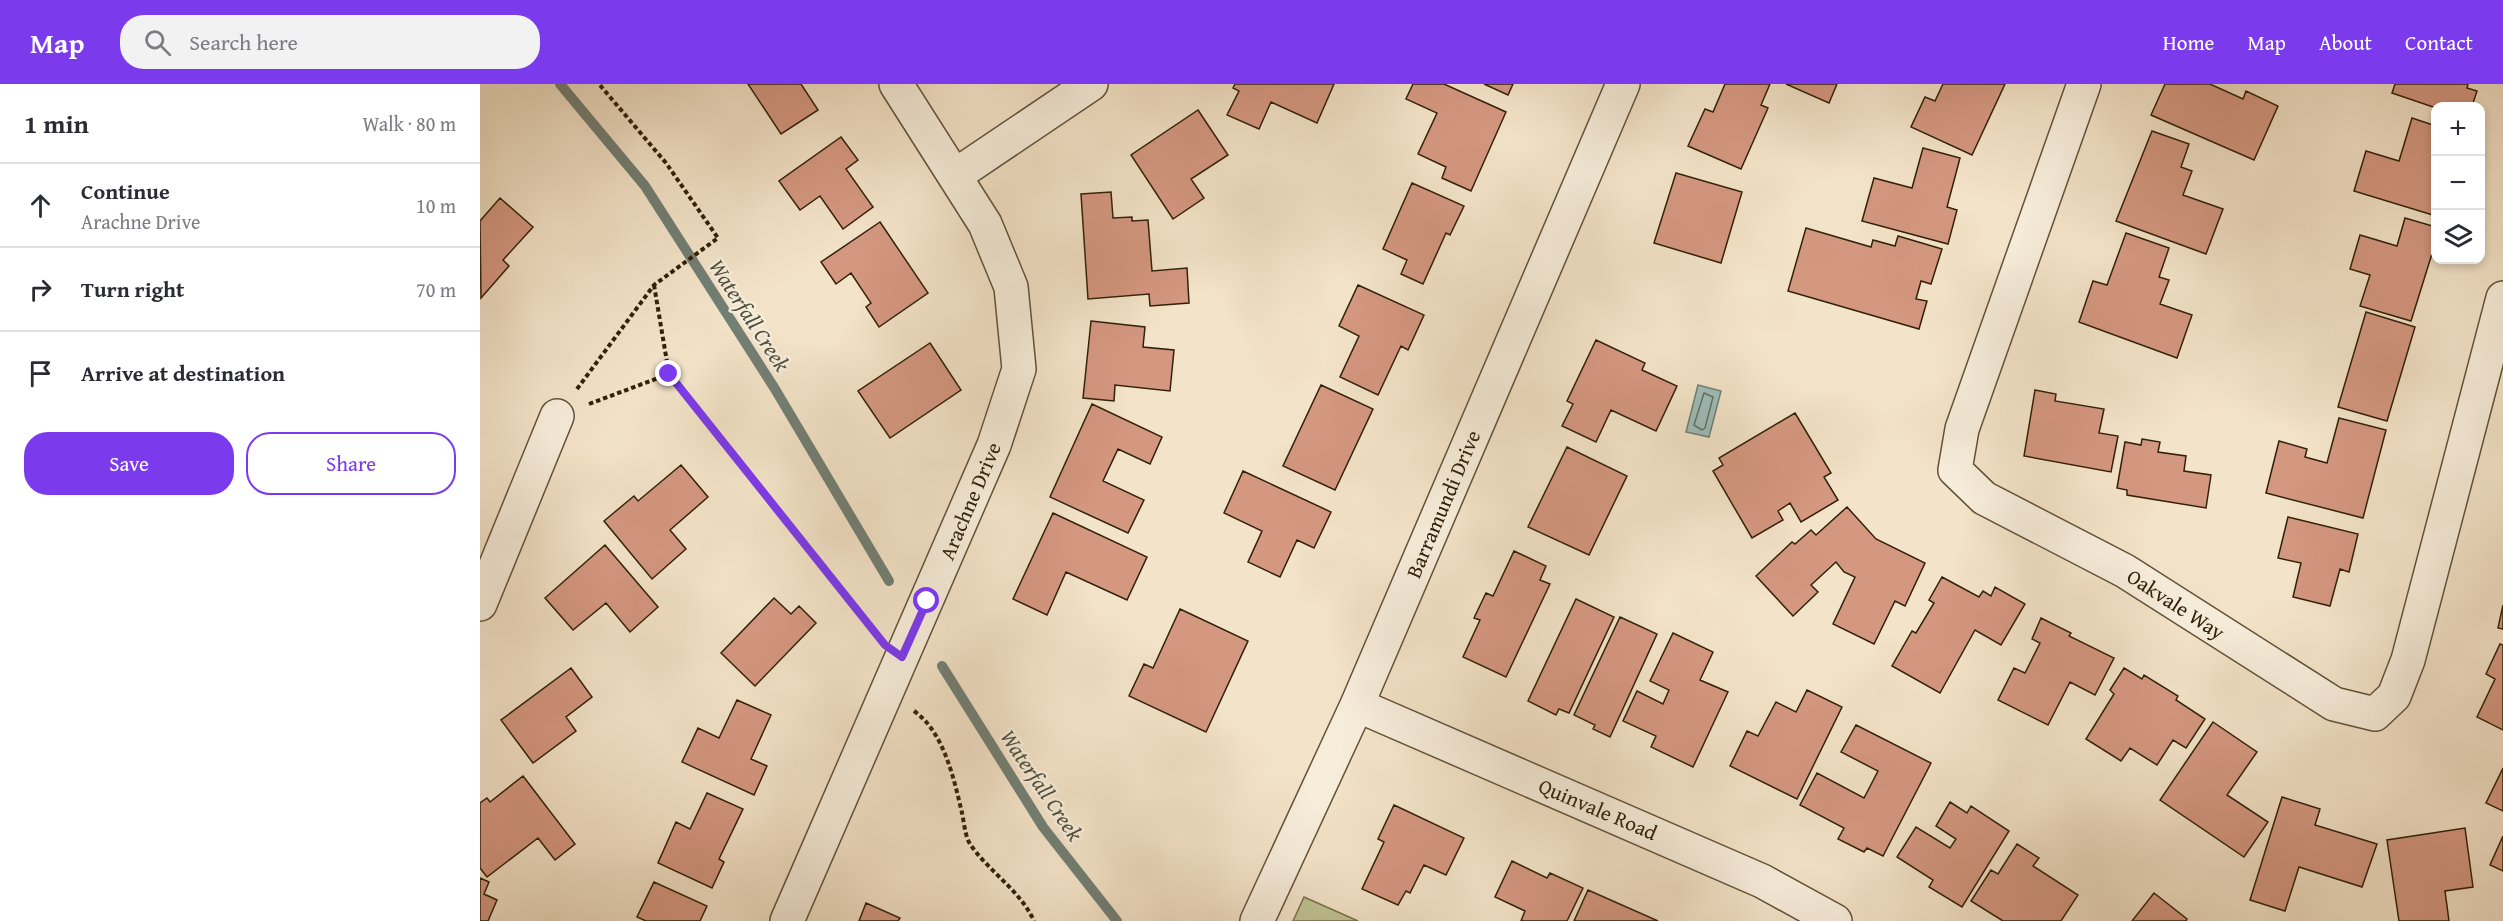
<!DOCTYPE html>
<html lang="en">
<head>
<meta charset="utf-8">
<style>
	:root { --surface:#fff; --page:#f2f2f3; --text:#2b2b33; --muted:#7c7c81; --line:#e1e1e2; --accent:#7c3aed }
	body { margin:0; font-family:"Gentium Book Plus",serif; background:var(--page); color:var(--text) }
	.controls { position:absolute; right:18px; top:18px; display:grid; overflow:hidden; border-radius:12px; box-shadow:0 3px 9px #0003 }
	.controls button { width:54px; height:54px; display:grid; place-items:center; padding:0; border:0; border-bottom:2px solid var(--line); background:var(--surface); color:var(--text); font:30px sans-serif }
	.stop { position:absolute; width:18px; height:18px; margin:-14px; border:4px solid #7c3aed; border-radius:50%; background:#fff }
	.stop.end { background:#7c3aed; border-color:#fff; box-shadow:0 2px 6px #0008 }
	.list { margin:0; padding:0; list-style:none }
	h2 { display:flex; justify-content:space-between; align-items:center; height:78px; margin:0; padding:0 24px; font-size:26px }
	h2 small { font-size:20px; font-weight:400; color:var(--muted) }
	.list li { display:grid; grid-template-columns:39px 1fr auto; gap:18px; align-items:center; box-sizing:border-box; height:84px; padding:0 24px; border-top:2px solid var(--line) }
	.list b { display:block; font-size:22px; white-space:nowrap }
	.list p { margin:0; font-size:20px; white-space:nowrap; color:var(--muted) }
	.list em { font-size:20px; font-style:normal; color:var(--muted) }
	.actions { display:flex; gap:12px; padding:18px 24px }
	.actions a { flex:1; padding:14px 0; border:2px solid var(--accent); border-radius:24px; text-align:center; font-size:21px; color:var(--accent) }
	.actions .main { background:var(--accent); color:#fff }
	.icon { flex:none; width:33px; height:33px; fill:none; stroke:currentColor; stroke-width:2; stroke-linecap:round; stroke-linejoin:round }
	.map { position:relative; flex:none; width:2023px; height:837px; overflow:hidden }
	header { display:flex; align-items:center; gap:36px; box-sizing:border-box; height:84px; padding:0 30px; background:var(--accent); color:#fff }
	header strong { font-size:28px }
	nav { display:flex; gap:33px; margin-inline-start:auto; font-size:21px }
	.search { width:420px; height:54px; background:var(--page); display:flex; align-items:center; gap:15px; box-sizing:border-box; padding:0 21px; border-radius:24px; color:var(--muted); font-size:22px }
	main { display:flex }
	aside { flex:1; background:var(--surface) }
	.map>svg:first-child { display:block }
	.green { fill:#bfc293; stroke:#78724e; stroke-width:1.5 }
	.water { fill:#9dbdbb; stroke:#727f74; stroke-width:1.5 }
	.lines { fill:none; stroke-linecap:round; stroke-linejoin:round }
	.shore { stroke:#676f62; stroke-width:1.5 }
	.stream { stroke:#727f74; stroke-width:10 }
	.building { fill:#d49780; stroke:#312109; stroke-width:1.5 }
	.minor-casing { stroke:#625239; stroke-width:36 }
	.path { stroke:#312109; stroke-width:4; stroke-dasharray:4.5 3; stroke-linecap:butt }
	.minor { stroke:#f7eddb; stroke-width:33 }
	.route { stroke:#7c3aed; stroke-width:8 }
	.labels { text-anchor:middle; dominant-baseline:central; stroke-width:5; stroke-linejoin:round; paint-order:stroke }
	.street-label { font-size:21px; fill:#312109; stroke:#f7eddb }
	.water-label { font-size:22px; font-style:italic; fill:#51503e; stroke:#f7eddb }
</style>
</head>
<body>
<header>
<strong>Map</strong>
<div class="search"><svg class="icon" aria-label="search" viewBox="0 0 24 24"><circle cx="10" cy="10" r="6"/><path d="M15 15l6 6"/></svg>Search here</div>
<nav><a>Home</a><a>Map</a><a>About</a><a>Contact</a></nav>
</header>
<main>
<aside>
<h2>1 min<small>Walk · 80 m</small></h2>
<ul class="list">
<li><svg class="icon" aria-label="ahead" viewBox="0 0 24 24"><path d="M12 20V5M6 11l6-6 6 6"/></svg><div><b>Continue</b><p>Arachne Drive</p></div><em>10 m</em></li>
<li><svg class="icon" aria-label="right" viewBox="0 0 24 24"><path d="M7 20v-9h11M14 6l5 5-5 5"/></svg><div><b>Turn right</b></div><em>70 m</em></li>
<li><svg class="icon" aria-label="arrive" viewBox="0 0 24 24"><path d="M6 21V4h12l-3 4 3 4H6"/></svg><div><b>Arrive at destination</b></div></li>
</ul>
<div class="actions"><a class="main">Save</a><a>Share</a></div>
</aside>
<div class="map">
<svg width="2023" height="837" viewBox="0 0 2023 837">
	<rect width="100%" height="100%" fill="#f3e3c8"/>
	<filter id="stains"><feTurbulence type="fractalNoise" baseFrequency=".00333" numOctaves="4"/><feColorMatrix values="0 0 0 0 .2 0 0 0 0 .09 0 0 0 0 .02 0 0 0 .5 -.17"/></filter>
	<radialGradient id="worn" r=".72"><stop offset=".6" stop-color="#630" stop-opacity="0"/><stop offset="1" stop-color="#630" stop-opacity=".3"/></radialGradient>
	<path class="green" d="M824,813l54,24h-65z"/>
	<path class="water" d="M1218,301l23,6 -12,46 -23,-5z"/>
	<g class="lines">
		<path class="shore" d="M1224,309l9,4 -8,31 -3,2 -8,-5z"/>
		<path class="stream" d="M80,0l85,102 130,203 114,192
			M462,582l101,161 74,94"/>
	</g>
	<path class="building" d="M268,0h53l17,26 -37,24z
		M755,0h99l-17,39 -46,-21 -12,27 -32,-14 12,-24 -6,-3z
		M933,0h31l62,28 -35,79 -29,-13 4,-11 -28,-13 19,-41 -31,-14z
		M1004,0h29l-5,11z
		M1245,0h45l-9,21 7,3 -27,61 -53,-23 17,-37 8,3z
		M1306,0h51l-8,19z
		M1463,0h62l-33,71 -61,-28 14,-30 10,4z
		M1685,0h45l33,15 3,-8 32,15 -24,54 -103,-45z
		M1915,0h73l-1,4 10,3 -5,15 -36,2 -44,-15z
		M718,26l30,45 -37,24 13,19 -31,21 -42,-64z
		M1932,34l24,8v90l-82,-25 12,-40 33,10z
		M1672,47l37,13 -8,23 11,4 -9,24 40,14 -17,45 -90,-33z
		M361,53l17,23 -12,9 27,38 -30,22 -23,-33 -20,14 -21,-29z
		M1443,64l37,10 -13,49 10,3 -9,34 -86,-23 12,-43 38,10z
		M1196,89l66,19 -21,71 -67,-20z
		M932,99l52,23 -14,29 -4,-2 -23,51 -22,-10 6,-14 -24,-11z
		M631,108l2,26 19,-1v4l16,-1 4,51 35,-3 2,35 -39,3 -1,-12 -61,5 -7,-105z
		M20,114l33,29 -30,33 6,6 -28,32 -1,-77z
		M1925,134l31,9v14l-25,80 -51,-15 10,-31 -20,-6 10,-34 37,11z
		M400,138l48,71 -49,34 -13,-20 5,-4 -20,-30 -15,11 -15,-22z
		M1326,144l65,19 2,-7 22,6 3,-10 44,13 -11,35 -10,-3 -5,18 11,2 -8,28 -131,-38z
		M1646,149l43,15 -10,29 10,3 -9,24 32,11 -15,43 -98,-36 14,-41 14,4z
		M878,201l66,30 -16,35 -7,-4 -23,49 -38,-18 19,-41 -20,-10z
		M1886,228l49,15 -28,94 -49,-14z
		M611,237l54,6 -2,20 31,3 -4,41 -55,-6 -1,16 -31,-3z
		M1116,256l49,23 -3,7 35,16 -21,45 -45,-21 -15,32 -34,-16 11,-22 -6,-3z
		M450,259l31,47 -71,48 -32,-47z
		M841,301l52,24 -38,81 -52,-24z
		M1555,306l21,4 -1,7 49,8 -5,24 19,3 -7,36 -87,-16z
		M612,320l70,33 -12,27 -32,-15 -15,32 41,19 -16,33 -78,-36z
		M1315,329l36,60 -7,4 14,23 -37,22 -11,-19 -12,8 5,9 -31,18 -39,-67 10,-6 -4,-7z
		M1859,334l47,12 -23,88 -97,-25 13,-52 28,8 -2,8 22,6z
		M1662,355l18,3 -2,10 28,4 -2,15 27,4 -5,33 -79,-13v-5l-10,-2 8,-46 16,3z
		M1087,363l60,29 -38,79 -61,-28z
		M201,381l27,32 -38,33 16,19 -34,30 -48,-58 30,-25 4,5z
		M763,387l88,41 -17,36 -17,-8 -17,37 -32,-15 14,-31 -38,-18z
		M1367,423l29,32 49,24 -20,43 -10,-5 -21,43 -41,-20 22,-47 -11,-5 -8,-10 -25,23 7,7 -25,24 -37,-40 36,-34 3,2 16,-14 5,5z
		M573,429l94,44 -20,43 -61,-28 -19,43 -34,-16z
		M1808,433l70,17 -9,38 -9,-3 -10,37 -37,-9 8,-34 -23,-5z
		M125,461l53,62 -28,25 -24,-29 -33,27 -28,-32z
		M1034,467l32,15 -6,14 10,4 -44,93 -43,-20 17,-37 -6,-2 12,-25 7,3z
		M1462,493l37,20 4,-6 8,5 4,-9 30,17 -24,41 -26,-15 -35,63 -48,-27 20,-35 4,2 18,-30 -5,-3z
		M294,514l17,16 8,-8 17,17 -61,63 -34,-33z
		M1096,515l38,18 -45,96 -10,-4 -3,6 -28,-14z
		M2023,521v24l-5,-1z
		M700,525l68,32 -42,91 -77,-36 15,-32 9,4z
		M1140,533l37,17 -47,103 -17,-8 2,-4 -21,-10z
		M1561,534l30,15 -2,3 45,22 -19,37 -25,-13 -22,43 -50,-25 16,-32 11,5 15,-30 -8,-4z
		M1193,549l40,19 -13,28 28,12 -35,75 -42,-20 5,-11 -33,-15 14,-30 26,13 6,-14 -19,-9z
		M2020,560l3,1v85l-26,-13 18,-38 -9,-5z
		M91,584l21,29 -26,20 10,14 -43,32 -32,-43z
		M1644,584l18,11 2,-4 34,21 -2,4 29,19 -19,29 -13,-8 -16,25 -27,-17 -9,13 -35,-22 28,-45 -4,-4z
		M1327,606l35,17 -45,92 -67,-33 17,-35 11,5 18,-34 20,10z
		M257,616l34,15 -20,44 16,7 -13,29 -72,-33 16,-34 21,10z
		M1733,638l44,30 -30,43 41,27 -24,35 -84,-57z
		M1376,641l75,38 -48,93 -16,-8 -3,4 -26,-13 6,-11 -44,-23 17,-32 47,25 14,-27 -37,-19z
		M2023,684v43l-17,-8z
		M43,692l52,68 -20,16 -17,-22 -51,39 -7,-9v-65l7,-5 3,4z
		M227,709l36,16 -24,50 5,3 -12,26 -54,-25 18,-41 14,7z
		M1802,713l38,12 -5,16 62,19 -15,43 -63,-20 -14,44 -35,-11z
		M1470,718l17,11 4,-7 38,25 -47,76 -33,-20 4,-7 -36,-23 19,-30 34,21 6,-9 -20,-13z
		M914,721l70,33 -18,37 -22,-10 -14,28 -4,-2 -8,14 -36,-16 22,-47 -6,-3z
		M1985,744l8,59 -28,4 4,30h-50l-12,-81z
		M2023,752v35l-13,-6z
		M1537,760l22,14 -6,8 45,29 -17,26h-58l-32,-20 20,-31 7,4z
		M1032,777l35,17 3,-5 33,15 -16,33h-46l4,-10 -30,-14z
		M0,794l9,4 -5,12 13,6 -9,21h-8z
		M174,798l53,24 -7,15h-54l-9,-4z
		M1108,806l70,31h-84z
		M1674,809l33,26 -1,2h-54z
		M386,819l34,15 -2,3h-39z"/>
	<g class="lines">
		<defs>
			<path id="minor" d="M1604,0l-122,345 -7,41 29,28 141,73 209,133 41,10 19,-18 14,-36 95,-362
				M476,91l135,-91
				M0,520l77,-188
				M877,621l405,176 73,40
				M307,837l207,-476 25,-76 -8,-82 -26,-63 -89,-140
				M777,837l100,-216 266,-621"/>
		</defs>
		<use href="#minor" class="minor-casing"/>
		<path class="path" d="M174,201l15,89 206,259
			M97,305l77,-104 64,-47 -52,-75 -67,-79
			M109,320l80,-30
			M434,627c30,21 40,68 48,102 2,9 3,23 8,31 19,28 50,46 64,77"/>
		<use href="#minor" class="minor"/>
	</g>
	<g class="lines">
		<path class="route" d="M189,290l216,271 17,12 25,-56"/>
	</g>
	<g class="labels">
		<g class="street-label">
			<text transform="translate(490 417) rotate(-67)">Arachne Drive</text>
			<text transform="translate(963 420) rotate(-67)">Barramundi Drive</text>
			<text transform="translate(1696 520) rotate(33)">Oakvale Way</text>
			<text transform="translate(1118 725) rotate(23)">Quinvale Road</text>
		</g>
		<g class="water-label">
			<text transform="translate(270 231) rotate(57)">Waterfall Creek</text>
			<text transform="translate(562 701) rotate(56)">Waterfall Creek</text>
		</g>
	</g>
	<rect width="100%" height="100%" filter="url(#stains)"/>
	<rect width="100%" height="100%" fill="url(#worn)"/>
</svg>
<div class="controls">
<button>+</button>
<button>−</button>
<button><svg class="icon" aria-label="layers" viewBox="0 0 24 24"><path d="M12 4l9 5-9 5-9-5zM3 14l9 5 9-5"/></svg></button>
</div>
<div class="stop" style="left:447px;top:517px"></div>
<div class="stop end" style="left:189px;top:290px"></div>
</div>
</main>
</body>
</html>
